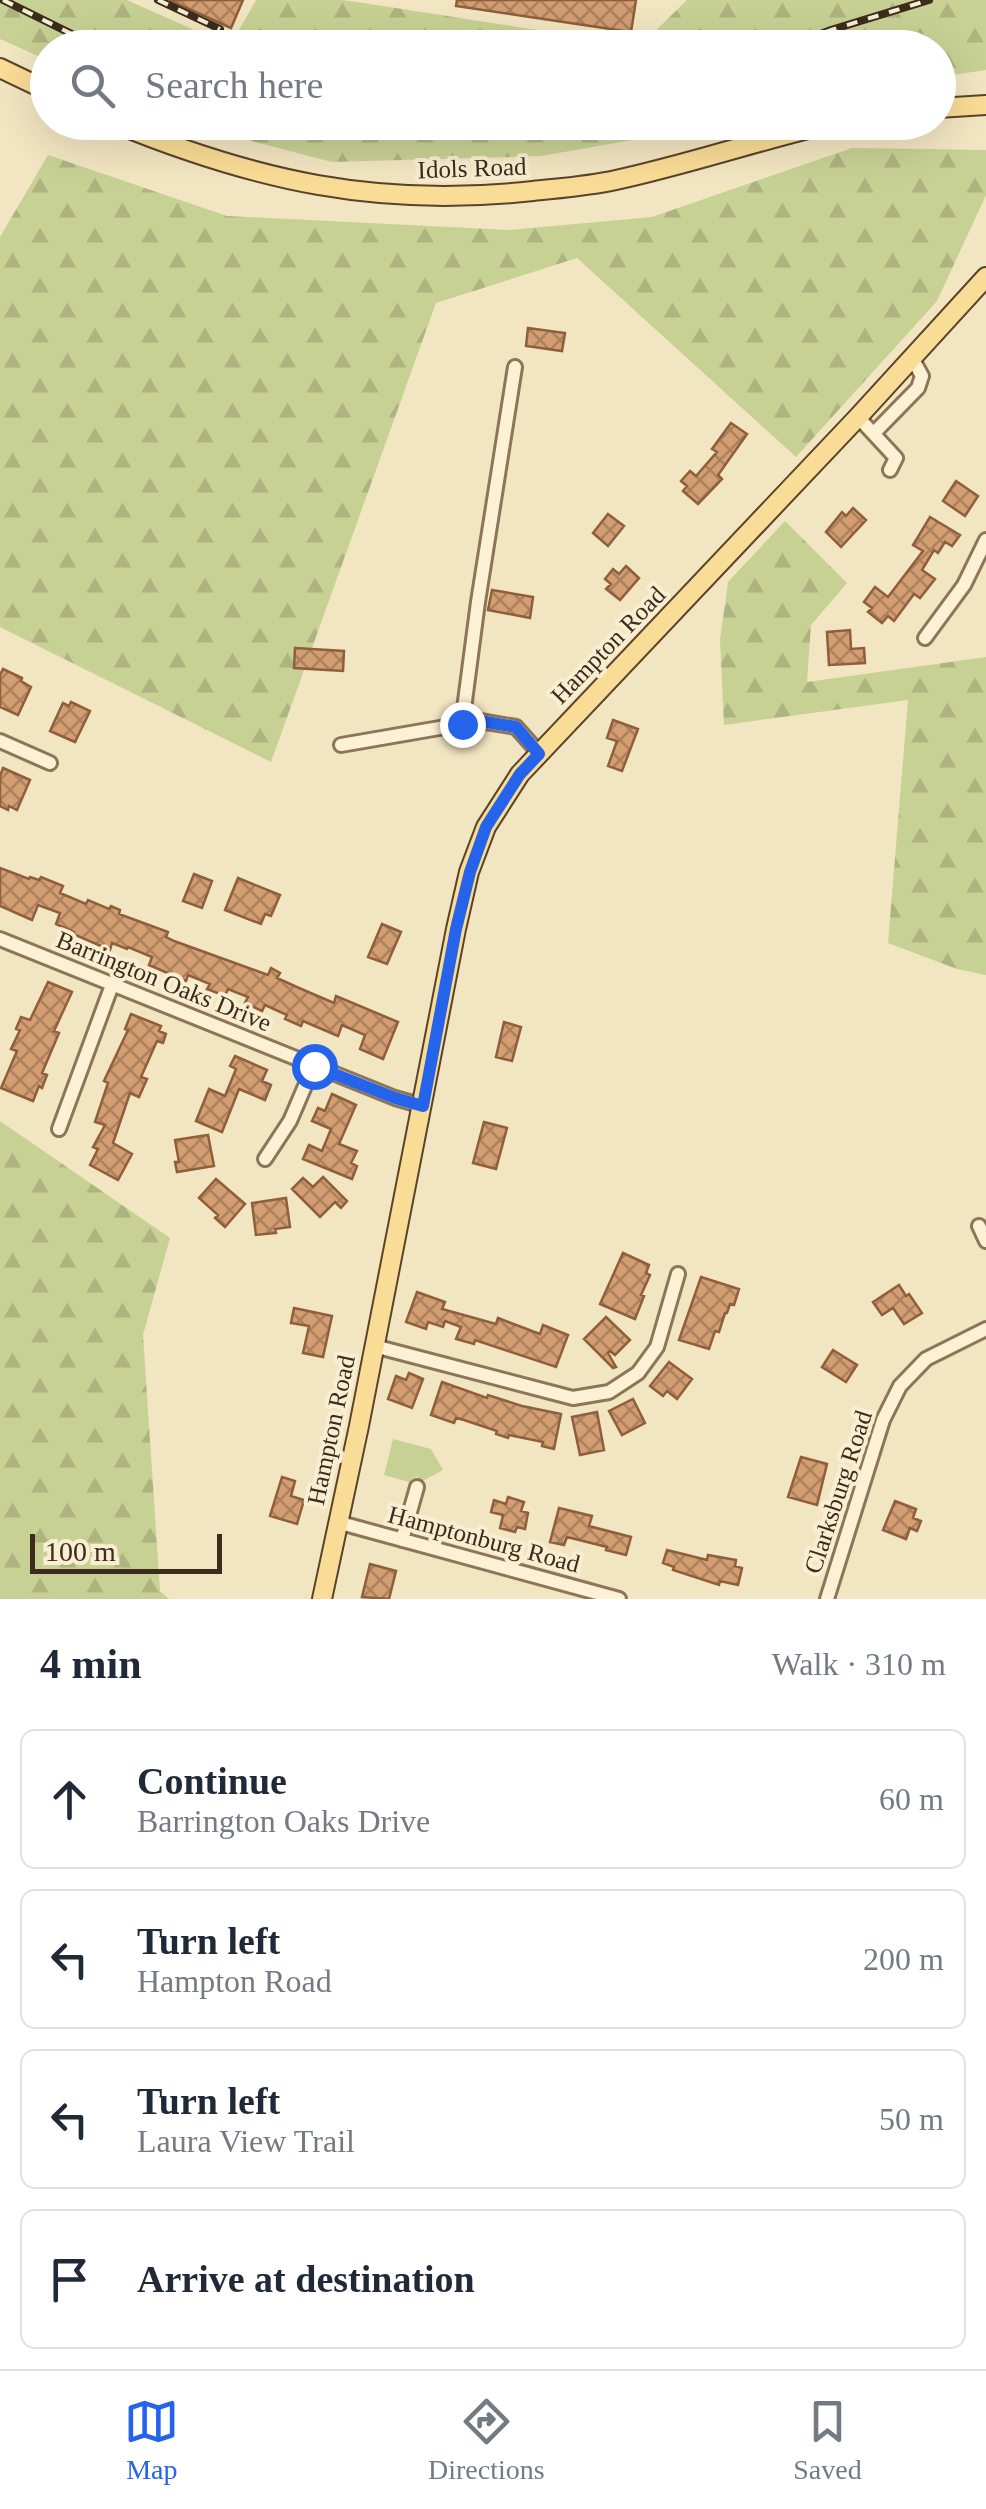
<!DOCTYPE html>
<html lang="en">
<head>
<meta charset="utf-8">
<style>
	:root { --surface:#fff; --page:#f6f6f7; --text:#1f2937; --muted:#747a83; --line:#e0e1e3; --accent:#2563eb }
	body { margin:0; font-family:"Times New Roman",serif; background:var(--page); color:var(--text) }
	.scale { position:absolute; left:30px; bottom:25px; width:192px; box-sizing:border-box; padding-left:10px; border:5px solid #3c2c1c; border-top:0; font-size:28px; line-height:35px; white-space:nowrap; color:#3c2c1c; -webkit-text-stroke:8px #f9eed1; paint-order:stroke }
	.stop { position:absolute; width:30px; height:30px; margin:-22px; border:8px solid #2563eb; border-radius:50%; background:#fff }
	.stop.end { background:#2563eb; border-color:#fff; box-shadow:0 2px 10px #0008 }
	.list { margin:0; padding:0; list-style:none }
	h2 { display:flex; justify-content:space-between; align-items:center; height:130px; margin:0; padding:0 40px; font-size:42px }
	h2 small { font-size:32px; font-weight:400; color:var(--muted) }
	.list li { display:grid; grid-template-columns:65px 1fr auto; gap:30px; align-items:center; box-sizing:border-box; height:140px; margin:0 20px 20px; padding:0 20px; border:2px solid var(--line); border-radius:15px }
	.list b { display:block; font-size:38px; white-space:nowrap }
	.list p { margin:0; font-size:32px; white-space:nowrap; color:var(--muted) }
	.list em { font-size:32px; font-style:normal; color:var(--muted) }
	.icon { flex:none; width:55px; height:55px; fill:none; stroke:currentColor; stroke-width:2; stroke-linecap:round; stroke-linejoin:round }
	.map { position:relative; flex:none; width:986px; height:1599px; overflow:hidden }
	.search { position:absolute; background:var(--surface); box-shadow:0 10px 40px #0002; left:30px; right:30px; top:30px; height:110px; display:flex; align-items:center; gap:25px; box-sizing:border-box; padding:0 35px; border-radius:55px; color:var(--muted); font-size:38px }
	.sheet { height:770px; background:var(--surface) }
	nav { display:flex; justify-content:space-around; align-items:center; box-sizing:border-box; height:140px; border-top:2px solid var(--line); background:var(--surface); font-size:28px; color:var(--muted) }
	nav a { display:grid; justify-items:center; gap:5px }
	nav .on { color:var(--accent) }
	.map>svg:first-child { display:block }
	.forest { fill:url(#forest-firs) }
	.park { fill:#c8d194 }
	.building { fill:url(#building-cross-hatch); stroke:#8f5e3a; stroke-width:2.5 }
	.lines { fill:none; stroke-linecap:round; stroke-linejoin:round }
	.minor-casing { stroke:#8d7557; stroke-width:18 }
	.major-casing { stroke:#5b432b; stroke-width:22 }
	.minor { stroke:#fcf1d5; stroke-width:12 }
	.major { stroke:#f9dc95; stroke-width:18 }
	.rail-casing { stroke:#3c2c1c; stroke-width:8 }
	.rail { stroke:#f9eed1; stroke-width:4; stroke-dasharray:11; stroke-linecap:butt }
	.route { stroke:#2563eb; stroke-width:12 }
	.labels { text-anchor:middle; dominant-baseline:central; stroke-width:8; stroke-linejoin:round; paint-order:stroke }
	.street-label { font-size:25px; fill:#3c2c1c; stroke:#f9eed1 }
</style>
</head>
<body>
<div class="map">
<svg width="986" height="1599" viewBox="0 0 986 1599">
	<defs>
		<pattern id="forest-firs" width="22" height="20" patternUnits="userSpaceOnUse" patternTransform="scale(2.5)"><rect width="22" height="20" fill="#c8d194"/><path d="M5 1l3.5 6h-7zM16 11l3.5 6h-7z" fill="#adb47f"/></pattern>
		<pattern id="building-cross-hatch" width="8" height="8" patternUnits="userSpaceOnUse" patternTransform="scale(2.5)"><rect width="8" height="8" fill="#d49e73"/><path d="M0 0l8 8M0 8l8-8" fill="none" stroke="#ad815e"/></pattern>
	</defs>
	<rect width="100%" height="100%" fill="#f2e5c1"/>
	<path class="forest" d="M0,0h127l103,46 26,-46h88l296,46 47,-46h299v70l-47,7 -1,-29h-890l-1,12 -47,-21z
		M189,123h541l-189,33 -209,6 -127,-33z
		M852,148l134,2v45l-49,106 -141,156 -219,-199 -141,45 -165,459 -271,-135v-390l48,-82 179,61 282,14 143,-13z
		M785,521l62,62 -36,42 -4,57 179,-25v318l-29,-6 -69,-26 20,-243 -184,25 -4,-85 8,-58z
		M0,1121l170,117 -27,97 17,256 9,8h-169z"/>
	<path class="park" d="M393,1439l38,10 12,21 -22,12 -4,-6 -8,6 -25,-7z"/>
	<path class="building" d="M169,0h74l-12,28z
		M457,0h179l-5,32 -175,-26z
		M528,328l37,5 -3,18 -36,-5z
		M731,423l16,11 -29,41 4,4 -24,25 -15,-13 4,-5 -6,-5 9,-10 6,5 21,-24 -5,-3z
		M956,481l22,15 -13,20 -22,-15z
		M853,508l13,12 -25,27 -15,-15 16,-20 4,4z
		M608,514l16,12 -16,20 -15,-13z
		M930,517l30,18 -8,11 -7,-4 -7,11 -4,-3 -12,20 13,9 -15,19 -6,-4 -20,27 -6,-5 -6,7 -14,-11 4,-4 -8,-6 11,-15 13,10 35,-46 -10,-6z
		M626,566l13,12 -19,22 -14,-11 5,-5 -6,-5 8,-10 6,5z
		M492,590l41,7 -3,21 -42,-8z
		M850,630l1,19 13,-1 1,15 -36,2 -2,-33z
		M295,648l49,3 -1,20 -49,-3z
		M3,669l19,9 -1,3 10,6 -13,28 -18,-8v-32z
		M71,702l19,9 -15,31 -25,-11 13,-28 6,3z
		M613,720l25,9 -16,42 -14,-5 9,-25 -10,-3z
		M3,768l27,12 -13,30 -8,-4 -1,4 -8,-4v-30z
		M0,868l29,11 1,-2 9,3 2,-3 22,9 -3,7 26,11 2,-4 21,9 2,-3 9,4 -1,4 49,18 -2,5 8,4 94,34 3,-7 9,5 -3,5 22,10 35,15 2,-7 62,26 -15,37 -23,-10 5,-14 -23,-10 -4,11 -35,-15 -2,5 -16,-7 2,-4 -22,-10 -3,6 -17,-8 3,-6 -20,-8 -3,7 -18,-7 3,-5 -22,-9 -2,6 -37,-16 3,-8 -24,-10 -1,2 -15,-6 -2,7 -37,-16 1,-2 -18,-8 4,-11 -22,-8 -6,15 -32,-14z
		M194,874l18,7 -10,27 -19,-7z
		M238,878l42,17 -9,21 -6,-2 -4,10 -36,-14z
		M382,924l19,8 -14,32 -19,-7z
		M48,982l24,10 -18,39 5,2 -17,40 5,2 -5,13 -3,-2 -6,15 -32,-13 16,-37 -6,-2 9,-19 -4,-1 5,-12 9,3z
		M131,1014l30,12 -2,5 7,3 -3,9 -6,-2 -16,36 6,2 -8,18 -9,-4 -17,50 19,11 -14,26 -28,-15 8,-16 -5,-2 12,-22 -10,-3 13,-39 -4,-2 24,-51 -3,-1z
		M504,1022l17,5 -9,34 -16,-4z
		M235,1056l32,14 -5,11 9,4 -6,15 -26,-11 -17,43 -26,-11 13,-32 16,7 11,-27 -6,-3z
		M332,1094l24,11 -17,39 18,7 -6,12 6,3 -5,13 -49,-20 6,-14 13,6 9,-22 -19,-8 6,-13 7,3z
		M484,1122l23,6 -11,41 -23,-6z
		M208,1135l6,31 -37,6 -2,-10h4l-4,-22z
		M323,1177l24,24 -6,7 -6,-6 -15,15 -28,-28 11,-11 10,9z
		M216,1179l29,25 -20,23 -10,-9 3,-3 -19,-17z
		M286,1198l4,29 -15,2 1,4 -20,2 -4,-32z
		M623,1253l26,12 -3,8 4,2 -9,20 3,1 -9,23 -35,-15z
		M701,1277l38,12 -5,16 -4,-1 -3,9h-2l-6,19 -4,-1 -6,18 -30,-9z
		M899,1285l7,11 3,-2 13,19 -18,11 -11,-16 -11,7 -9,-13z
		M417,1292l28,10 -3,7 54,15 2,-6 42,16 3,-9 25,10 -12,32 -81,-27 -1,4 -18,-5 5,-12 -16,-6 -2,6 -15,-5 -2,7 -20,-7z
		M294,1308l38,8 -9,41 -20,-4 6,-27 -18,-3z
		M606,1317l24,23 -15,15 -5,-4 -2,2 8,14 -3,1 -29,-29z
		M833,1350l24,15 -11,17 -24,-15z
		M669,1362l23,17 -15,20 -10,-8 -4,5 -13,-10z
		M409,1373l14,6 -11,29 -24,-9 8,-23 10,4z
		M442,1382l45,16 1,-3 34,11 39,8 -7,35 -12,-3 1,-4 -34,-7 -1,3 -12,-4 1,-3 -33,-11 -8,-2 -2,5 -23,-8z
		M633,1399l12,24 -23,12 -13,-24z
		M597,1412l7,38 -24,5 -8,-38z
		M801,1457l26,7 -10,41 -29,-8z
		M282,1477l13,4 -4,15 13,4 -7,24 -27,-8z
		M508,1497l16,5 -3,9 7,2 -3,16 -8,-2 -2,5 -15,-4 3,-13 -12,-3 3,-12 12,4z
		M895,1501l21,8 -3,9 8,3 -4,10 -7,-3 -4,11 -23,-9z
		M559,1508l33,8 -3,10 42,11 -5,18 -20,-5 1,-3 -40,-10 -3,8 -14,-3z
		M667,1550l40,10 1,-5 28,5 -1,6 7,2 -4,17 -18,-4 -1,4 -46,-15 1,-3 -11,-4z
		M370,1564l26,7 -7,28 -27,-2z"/>
	<g class="lines">
		<defs>
			<path id="minor" d="M858,417l38,41 -6,12
				M874,433l44,-45 4,-12 -10,-18
				M925,638l39,-53 22,-45
				M462,724l16,-122 37,-235
				M0,741l50,22
				M341,745l139,-24 36,6 23,26
				M0,939l395,159 28,8
				M59,1129l53,-144
				M265,1159l25,-38 24,-56
				M979,1226l7,15
				M374,1346l199,52 36,-6 29,-19 19,-26 21,-73
				M337,1522l282,77
				M402,1540l15,-53
				M827,1599l56,-179 17,-34 26,-27 60,-30"/>
			<path id="major" d="M0,68l48,23
				M938,108l48,-3
				M112,122c144,59 265,86 421,69 28,-3 56,-5 83,-11 74,-16 146,-41 221,-58
				M322,1599l37,-173 97,-497 13,-57 17,-45 34,-53 338,-357 128,-140"/>
		</defs>
		<use href="#minor" class="minor-casing"/>
		<use href="#major" class="major-casing"/>
		<use href="#minor" class="minor"/>
		<use href="#major" class="major"/>
		<defs>
			<path id="rail" d="M3,0l97,48
				M158,0l62,29
				M785,48l46,-18 98,-30"/>
		</defs>
		<use href="#rail" class="rail-casing"/>
		<use href="#rail" class="rail"/>
	</g>
	<g class="lines">
		<path class="route" d="M314,1066l81,32 28,8 33,-177 14,-57 16,-45 34,-53 19,-20 -23,-27 -36,-6 -18,3"/>
	</g>
	<g class="labels">
		<g class="street-label">
			<text transform="translate(472 168) rotate(-2)">Idols Road</text>
			<text transform="translate(608 645) rotate(-46)">Hampton Road</text>
			<text transform="translate(164 981) rotate(22)">Barrington Oaks Drive</text>
			<text transform="translate(331 1430) rotate(-78)">Hampton Road</text>
			<text transform="translate(838 1492) rotate(-72)">Clarksburg Road</text>
			<text transform="translate(484 1539) rotate(15)">Hamptonburg Road</text>
		</g>
	</g>
</svg>
<div class="scale">100 m</div>
<div class="stop" style="left:314px;top:1066px"></div>
<div class="stop end" style="left:462px;top:724px"></div>
<div class="search"><svg class="icon" aria-label="search" viewBox="0 0 24 24"><circle cx="10" cy="10" r="6"/><path d="M15 15l6 6"/></svg>Search here</div>
</div>
<section class="sheet">
<h2>4 min<small>Walk · 310 m</small></h2>
<ul class="list">
<li><svg class="icon" aria-label="ahead" viewBox="0 0 24 24"><path d="M12 20V5M6 11l6-6 6 6"/></svg><div><b>Continue</b><p>Barrington Oaks Drive</p></div><em>60 m</em></li>
<li><svg class="icon" aria-label="left" viewBox="0 0 24 24"><path d="M17 20v-9H6M10 6l-5 5 5 5"/></svg><div><b>Turn left</b><p>Hampton Road</p></div><em>200 m</em></li>
<li><svg class="icon" aria-label="left" viewBox="0 0 24 24"><path d="M17 20v-9H6M10 6l-5 5 5 5"/></svg><div><b>Turn left</b><p>Laura View Trail</p></div><em>50 m</em></li>
<li><svg class="icon" aria-label="arrive" viewBox="0 0 24 24"><path d="M6 21V4h12l-3 4 3 4H6"/></svg><div><b>Arrive at destination</b></div></li>
</ul>
</section>
<nav>
<a class="on"><svg class="icon" aria-label="map" viewBox="0 0 24 24"><path d="M3 6l6-2 6 2 6-2v14l-6 2-6-2-6 2zM9 4v14M15 6v14"/></svg>Map</a>
<a><svg class="icon" aria-label="directions" viewBox="0 0 24 24"><path d="M12 3l9 9-9 9-9-9zM9 14v-3h6M13 9l2 2-2 2"/></svg>Directions</a>
<a><svg class="icon" aria-label="saved" viewBox="0 0 24 24"><path d="M7 4h10v16l-5-4-5 4z"/></svg>Saved</a>
</nav>
</body>
</html>
